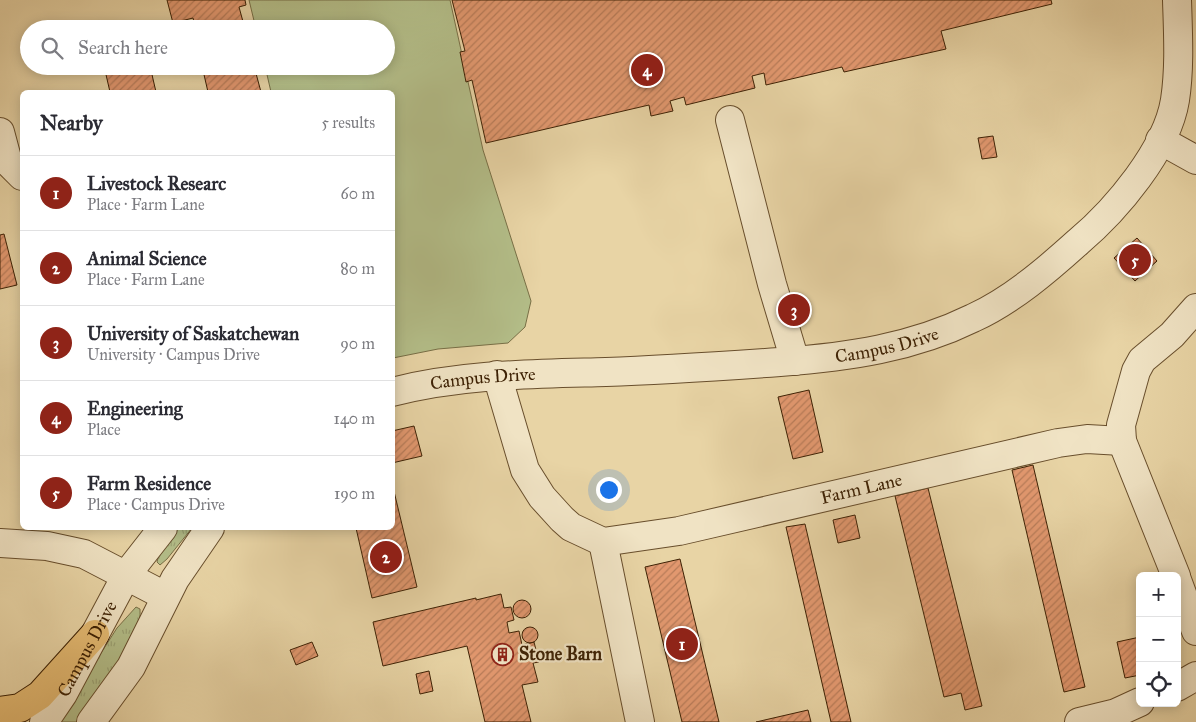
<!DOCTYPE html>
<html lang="en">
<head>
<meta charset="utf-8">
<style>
	:root { --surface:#fff; --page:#f7f7f7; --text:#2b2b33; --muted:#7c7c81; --line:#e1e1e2; --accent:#8f2418 }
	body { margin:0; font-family:"IM FELL Great Primer",serif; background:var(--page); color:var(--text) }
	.controls { position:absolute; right:15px; bottom:15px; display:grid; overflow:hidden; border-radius:8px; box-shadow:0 2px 12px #0003 }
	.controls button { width:45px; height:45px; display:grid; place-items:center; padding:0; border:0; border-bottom:1px solid var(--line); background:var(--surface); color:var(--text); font:25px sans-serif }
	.you { position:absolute; left:608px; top:489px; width:18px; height:18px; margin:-12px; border:4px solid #fff; border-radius:50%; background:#1a73e8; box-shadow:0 0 0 8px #1a73e833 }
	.badge { display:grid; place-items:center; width:32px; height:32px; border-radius:50%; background:var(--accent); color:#fff; font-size:16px; font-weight:700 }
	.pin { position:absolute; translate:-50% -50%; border:2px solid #fff; box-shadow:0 1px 5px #0006 }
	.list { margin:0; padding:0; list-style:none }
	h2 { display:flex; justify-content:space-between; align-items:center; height:65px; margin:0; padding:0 20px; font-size:21px }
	h2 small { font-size:16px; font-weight:400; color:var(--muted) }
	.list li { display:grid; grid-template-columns:32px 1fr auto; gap:15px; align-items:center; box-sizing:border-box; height:75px; padding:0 20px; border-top:1px solid var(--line) }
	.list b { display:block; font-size:19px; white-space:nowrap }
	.list p { margin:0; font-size:16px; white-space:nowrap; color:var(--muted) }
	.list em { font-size:16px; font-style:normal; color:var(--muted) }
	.icon { flex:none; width:28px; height:28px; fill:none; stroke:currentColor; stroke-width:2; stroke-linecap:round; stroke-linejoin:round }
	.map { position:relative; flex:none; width:1196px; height:722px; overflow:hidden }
	.search { position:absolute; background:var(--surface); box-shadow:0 2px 12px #0003; left:20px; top:20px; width:375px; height:55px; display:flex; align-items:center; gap:12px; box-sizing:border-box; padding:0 18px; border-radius:28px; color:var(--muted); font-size:19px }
	.panel { position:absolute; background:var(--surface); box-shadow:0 2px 12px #0003; left:20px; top:90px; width:375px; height:440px; border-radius:8px }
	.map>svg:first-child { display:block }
	.grass { fill:url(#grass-tufts); stroke:#786f46 }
	.park { fill:#b3bd88; stroke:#786f46 }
	.building { fill:url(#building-hatch); stroke:#3d2104 }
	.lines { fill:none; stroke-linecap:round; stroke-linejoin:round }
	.minor-casing { stroke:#684e2c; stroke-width:30 }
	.major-casing { stroke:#3d2104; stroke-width:30 }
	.minor { stroke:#f0e3c4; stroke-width:28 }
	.major { stroke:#e4ba72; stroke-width:28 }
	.labels { text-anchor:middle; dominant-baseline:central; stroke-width:4.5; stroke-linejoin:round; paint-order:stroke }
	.street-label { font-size:18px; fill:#3d2104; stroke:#f0e3c4 }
	.poi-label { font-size:18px; font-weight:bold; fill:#3d2104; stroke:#f0e3c4; text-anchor:start }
</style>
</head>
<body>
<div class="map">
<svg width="1196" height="722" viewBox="0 0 1196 722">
	<defs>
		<pattern id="grass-tufts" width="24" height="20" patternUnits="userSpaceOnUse" patternTransform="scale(1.25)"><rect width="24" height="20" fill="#b3bd88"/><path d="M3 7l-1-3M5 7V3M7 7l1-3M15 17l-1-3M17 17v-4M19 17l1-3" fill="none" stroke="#9ba274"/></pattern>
		<pattern id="building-hatch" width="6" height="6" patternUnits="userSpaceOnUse" patternTransform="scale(1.25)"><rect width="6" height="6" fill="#e2986f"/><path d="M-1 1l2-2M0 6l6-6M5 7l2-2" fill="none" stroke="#b87c59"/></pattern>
	</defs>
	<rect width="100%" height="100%" fill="#e8d4a5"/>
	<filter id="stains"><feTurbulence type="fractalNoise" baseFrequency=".004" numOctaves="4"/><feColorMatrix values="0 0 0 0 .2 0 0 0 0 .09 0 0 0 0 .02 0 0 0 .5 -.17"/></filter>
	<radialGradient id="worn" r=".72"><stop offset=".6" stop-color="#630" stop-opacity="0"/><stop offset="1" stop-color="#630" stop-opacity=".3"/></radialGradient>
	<path class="grass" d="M175,528h17l-25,31 -7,6 -3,-3 3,-11z
		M136,607l4,2c3,30 -39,80 -56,105l-7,8h-26l34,-44 32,-50z"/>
	<path class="park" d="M249,0h201l33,150 48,151 -6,26 -17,16 -70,6 -45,9 -1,-266h-121l-6,-26h121v-37h-130z"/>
	<path class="building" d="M167,0h78l1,5 -7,2 6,22h-49l-3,-11 -20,5z
		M452,0h599l1,4 -111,27 5,18 -102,23 -2,-5 -76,18 -2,-12 -12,3 3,12 -69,17 -2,-8 -14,4 3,10 -22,5 -2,-11 -163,38 -14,-63 -6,2 -6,-30 5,-1z
		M104,66h46l6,26h-46z
		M202,66h52l7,26h-53z
		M993,136l4,21 -15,2 -4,-21z
		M4,234l13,51 -17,4v-54z
		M1137,238l20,23 -22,20 -21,-23z
		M809,390l14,62 -30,7 -15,-62z
		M414,426l8,30 -30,7v-32z
		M1033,465l52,222 -21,5 -52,-222z
		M392,483l25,104 -45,11 -16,-70h36z
		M928,488l54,218 -17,4 -4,-17 -17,4 -49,-201z
		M855,515l5,23 -22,5 -5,-23z
		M805,524l46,198h-20l-45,-195z
		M680,559l39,163h-37l-37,-155z
		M501,594l3,14 7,-1 3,13 -7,2 2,11 10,-2 3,14 12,-3 5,20 -6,1 5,19 -16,3 9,37h-46l-18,-76 -84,20 -10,-44 103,-24v2z
		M513 609a9 9 0 1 1 18 0a9 9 0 1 1-18 0Z
		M522 635a8 8 0 1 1 16 0a8 8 0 1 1-16 0Z
		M1140,637v38l-15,3 -8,-36z
		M312,642l6,14 -22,9 -6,-15z
		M429,671l4,20 -13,3 -4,-20z
		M808,710l3,12h-55z"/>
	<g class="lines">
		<defs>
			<g id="minor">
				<path d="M730,120l42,164 23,77"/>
				<path d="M0,132l8,30 14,14"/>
				<path d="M1160,140l36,20"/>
				<path id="s1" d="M497,375l28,95 17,27 20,22 9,8 32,15 76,-11 379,-88 29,-4 35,2"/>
				<path id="s2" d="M392,392c70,-18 142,-18 214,-20 58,-2 116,-6 174,-10 68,-5 132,-14 193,-44 39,-18 74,-48 105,-76 38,-32 89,-92 97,-142 5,-33 3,-67 2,-100"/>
				<path d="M603,542l37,180"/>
				<path d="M0,543l47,3 37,8 81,42"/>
				<path d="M1176,576l-54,-135 -1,-16 15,-54 6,-11 30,-25 24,-27"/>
				<path d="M1177,580l19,51"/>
				<path d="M1177,687l19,-11"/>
				<path id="s3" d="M44,722l19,-28 64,-120 36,-46"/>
				<path d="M91,722l40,-55 44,-88 35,-51"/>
				<path d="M1079,722l37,-9 24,-11"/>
			</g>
			<path id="major" d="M0,711l20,-3 20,-13 55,-61"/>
		</defs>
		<use href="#minor" class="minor-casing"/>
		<use href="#major" class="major-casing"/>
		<use href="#minor" class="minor"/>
		<use href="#major" class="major"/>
	</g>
	<defs>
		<symbol id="building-ring" viewBox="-11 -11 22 22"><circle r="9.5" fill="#f0e3c4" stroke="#8f2418" stroke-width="1.5"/><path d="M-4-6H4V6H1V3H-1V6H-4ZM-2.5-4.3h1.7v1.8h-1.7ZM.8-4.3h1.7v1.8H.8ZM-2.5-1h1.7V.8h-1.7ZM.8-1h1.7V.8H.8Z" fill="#8f2418"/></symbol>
	</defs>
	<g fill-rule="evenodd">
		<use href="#building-ring" x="490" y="642" width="25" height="25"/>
	</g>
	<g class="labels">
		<g class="street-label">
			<text stroke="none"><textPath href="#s2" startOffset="498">Campus Drive</textPath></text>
			<text stroke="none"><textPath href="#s2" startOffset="92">Campus Drive</textPath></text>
			<text stroke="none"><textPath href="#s1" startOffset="472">Farm Lane</textPath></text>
			<text stroke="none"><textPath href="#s3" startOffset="85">Campus Drive</textPath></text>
		</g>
		<g class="poi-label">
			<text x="519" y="654">Stone Barn</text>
		</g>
	</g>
	<rect width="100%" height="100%" filter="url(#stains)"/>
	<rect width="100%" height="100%" fill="url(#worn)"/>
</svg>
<div class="controls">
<button>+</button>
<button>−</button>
<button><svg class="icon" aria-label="locate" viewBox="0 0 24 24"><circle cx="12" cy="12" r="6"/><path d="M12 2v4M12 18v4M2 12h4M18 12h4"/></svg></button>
</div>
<div class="you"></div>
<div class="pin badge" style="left:682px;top:644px">1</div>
<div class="pin badge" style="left:386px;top:557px">2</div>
<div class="pin badge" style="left:794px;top:310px">3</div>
<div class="pin badge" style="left:647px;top:70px">4</div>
<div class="pin badge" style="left:1135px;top:260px">5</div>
<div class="search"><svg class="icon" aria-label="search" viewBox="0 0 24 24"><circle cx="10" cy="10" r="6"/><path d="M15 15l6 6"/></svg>Search here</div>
<section class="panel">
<h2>Nearby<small>5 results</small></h2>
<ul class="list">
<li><span class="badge">1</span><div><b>Livestock Researc</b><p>Place · Farm Lane</p></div><em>60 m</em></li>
<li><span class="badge">2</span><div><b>Animal Science</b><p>Place · Farm Lane</p></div><em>80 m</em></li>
<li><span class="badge">3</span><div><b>University of Saskatchewan</b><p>University · Campus Drive</p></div><em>90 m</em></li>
<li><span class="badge">4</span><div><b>Engineering</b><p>Place</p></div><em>140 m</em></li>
<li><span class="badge">5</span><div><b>Farm Residence</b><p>Place · Campus Drive</p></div><em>190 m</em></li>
</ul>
</section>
</div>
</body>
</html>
